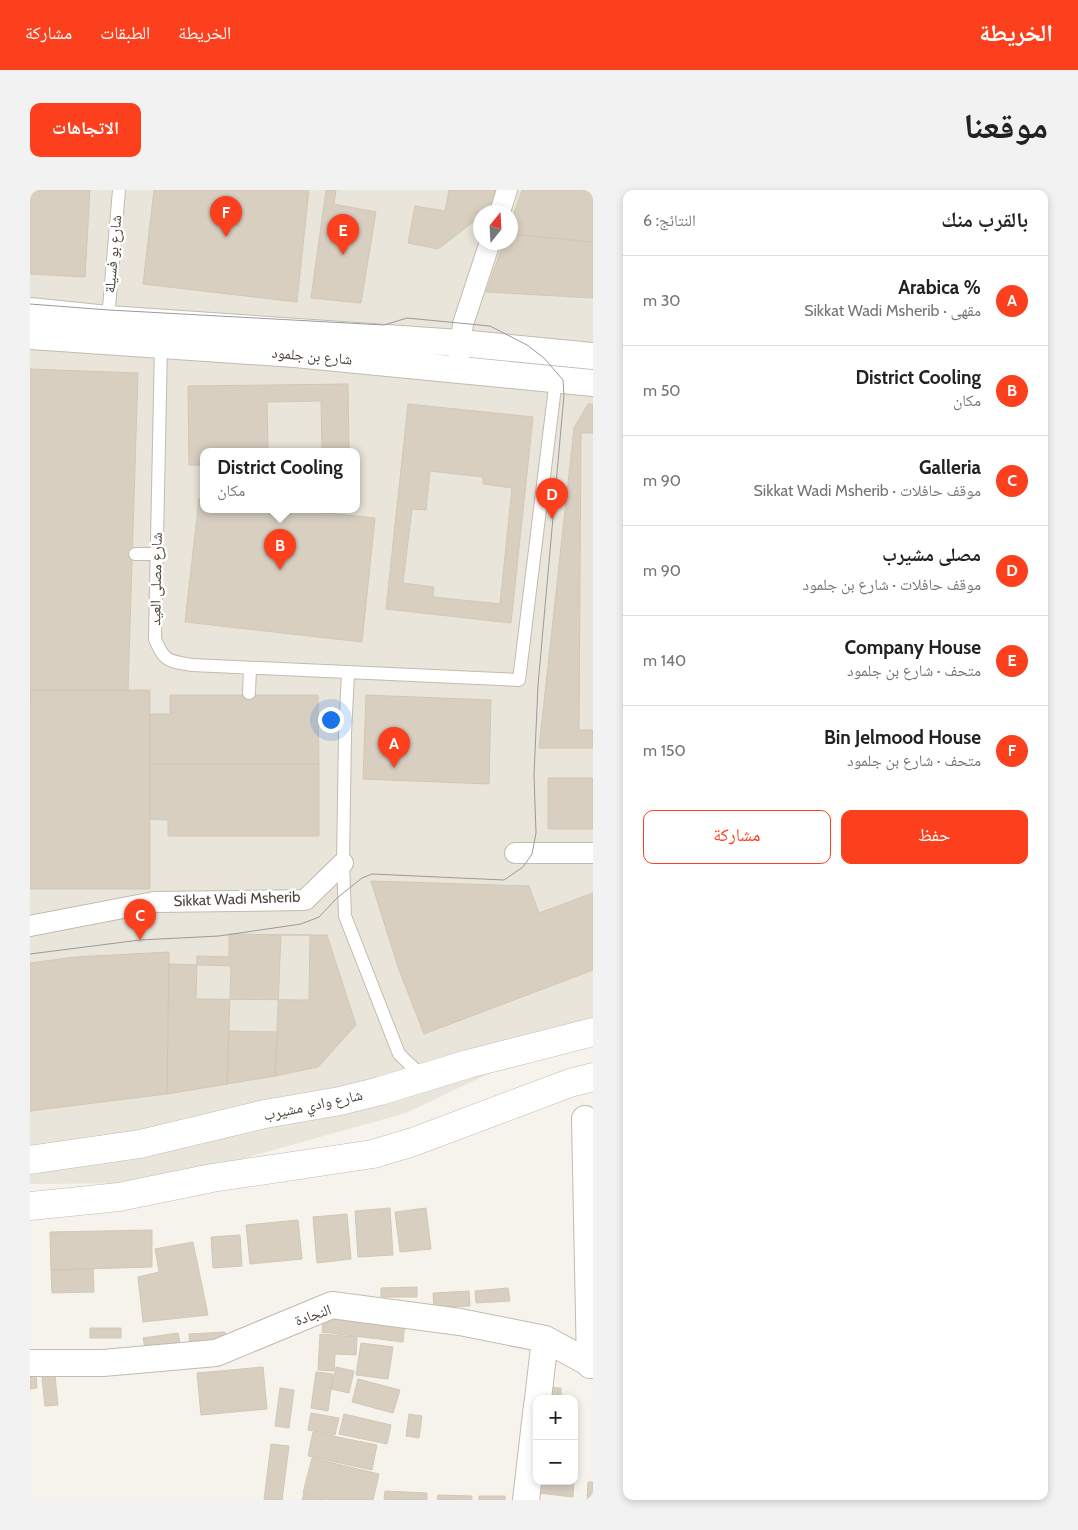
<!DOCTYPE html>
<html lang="ar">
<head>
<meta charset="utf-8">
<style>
	:root { --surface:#fff; --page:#f2f2f2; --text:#222; --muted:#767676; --line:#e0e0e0; --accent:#fc3f1d }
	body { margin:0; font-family:Cabin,"Noto Naskh Arabic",sans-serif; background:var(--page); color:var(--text); direction:rtl }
	.controls { position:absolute; right:15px; bottom:15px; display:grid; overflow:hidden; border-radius:10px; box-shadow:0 2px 8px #0003 }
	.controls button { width:45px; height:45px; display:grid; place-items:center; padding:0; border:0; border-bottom:1px solid var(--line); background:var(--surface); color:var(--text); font:25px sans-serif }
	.compass { position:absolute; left:443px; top:15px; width:45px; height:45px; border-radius:50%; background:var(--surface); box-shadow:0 2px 8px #0003; rotate:18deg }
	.you { position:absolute; left:300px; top:529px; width:18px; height:18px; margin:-12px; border:4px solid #fff; border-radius:50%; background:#1a73e8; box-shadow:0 0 0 8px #1a73e833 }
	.badge { display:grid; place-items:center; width:32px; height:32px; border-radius:50%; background:var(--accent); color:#fff; font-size:16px; font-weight:700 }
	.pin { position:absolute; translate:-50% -41px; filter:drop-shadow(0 1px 2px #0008) }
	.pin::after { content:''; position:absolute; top:26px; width:18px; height:15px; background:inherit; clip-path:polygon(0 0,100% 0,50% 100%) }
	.popup { position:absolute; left:170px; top:258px; width:160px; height:65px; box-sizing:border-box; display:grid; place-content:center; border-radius:10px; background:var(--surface); filter:drop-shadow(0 1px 4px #0005); font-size:16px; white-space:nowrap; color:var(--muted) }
	.popup b { font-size:19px; color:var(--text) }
	.popup::after { content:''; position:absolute; left:50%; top:100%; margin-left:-10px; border:10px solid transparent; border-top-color:var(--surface) }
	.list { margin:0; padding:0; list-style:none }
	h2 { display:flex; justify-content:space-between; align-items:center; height:65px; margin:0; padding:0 20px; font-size:21px }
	h2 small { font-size:16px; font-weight:400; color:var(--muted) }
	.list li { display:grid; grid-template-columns:32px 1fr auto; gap:15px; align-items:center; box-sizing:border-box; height:90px; padding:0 20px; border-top:1px solid var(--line) }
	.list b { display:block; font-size:19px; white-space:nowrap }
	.list p { margin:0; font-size:16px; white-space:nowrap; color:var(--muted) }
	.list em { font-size:16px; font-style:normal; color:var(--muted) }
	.actions { display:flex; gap:10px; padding:15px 20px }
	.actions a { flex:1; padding:11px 0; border:1px solid var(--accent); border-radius:10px; text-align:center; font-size:18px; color:var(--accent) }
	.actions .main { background:var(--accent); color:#fff }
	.map { position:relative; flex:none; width:563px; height:1310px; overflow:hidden; direction:ltr; border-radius:10px }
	header { display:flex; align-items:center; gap:30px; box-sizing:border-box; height:70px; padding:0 25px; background:var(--accent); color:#fff }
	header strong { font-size:24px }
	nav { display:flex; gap:28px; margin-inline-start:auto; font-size:18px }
	.intro { display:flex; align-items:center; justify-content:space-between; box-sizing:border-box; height:120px; padding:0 30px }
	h1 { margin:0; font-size:35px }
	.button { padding:12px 22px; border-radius:10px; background:var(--accent); color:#fff; font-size:18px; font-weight:700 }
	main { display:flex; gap:30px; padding:0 30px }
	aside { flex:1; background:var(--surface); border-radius:10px; box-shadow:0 2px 8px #0003 }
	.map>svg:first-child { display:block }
	.residential { fill:#eae5da; fill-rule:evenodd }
	.building { fill:#d8cfc1; stroke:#d3c7b4; fill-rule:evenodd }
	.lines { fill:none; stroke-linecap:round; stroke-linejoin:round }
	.service-casing { stroke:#c2bbae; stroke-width:14 }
	.pedestrian-casing { stroke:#c2bbae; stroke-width:22 }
	.minor-casing { stroke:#c2bbae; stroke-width:28 }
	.tertiary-casing { stroke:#c2bbae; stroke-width:29 }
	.service { stroke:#fff; stroke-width:12 }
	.pedestrian { stroke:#fff; stroke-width:20 }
	.minor { stroke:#fff; stroke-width:26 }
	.tertiary { stroke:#fff; stroke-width:28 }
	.tram { stroke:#9a9a9a; stroke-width:1 }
	.labels { text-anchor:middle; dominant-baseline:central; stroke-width:5; stroke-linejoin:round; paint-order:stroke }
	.street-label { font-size:15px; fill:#4b4439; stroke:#fff }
</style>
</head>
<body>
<header>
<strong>الخريطة</strong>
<nav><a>الخريطة</a><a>الطبقات</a><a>مشاركة</a></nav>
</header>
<div class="intro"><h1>موقعنا</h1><a class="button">الاتجاهات</a></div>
<main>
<aside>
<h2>بالقرب منك<small>النتائج: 6</small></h2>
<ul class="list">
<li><span class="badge">A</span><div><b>% Arabica</b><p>مقهى · Sikkat Wadi Msherib</p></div><em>30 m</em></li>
<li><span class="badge">B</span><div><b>District Cooling</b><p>مكان</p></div><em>50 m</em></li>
<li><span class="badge">C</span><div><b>Galleria</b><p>موقف حافلات · Sikkat Wadi Msherib</p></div><em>90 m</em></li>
<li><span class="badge">D</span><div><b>مصلى مشيرب</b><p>موقف حافلات · شارع بن جلمود</p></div><em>90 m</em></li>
<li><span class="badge">E</span><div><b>Company House</b><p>متحف · شارع بن جلمود</p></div><em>140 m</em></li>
<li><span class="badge">F</span><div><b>Bin Jelmood House</b><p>متحف · شارع بن جلمود</p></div><em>150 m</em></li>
</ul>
<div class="actions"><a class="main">حفظ</a><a>مشاركة</a></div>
</aside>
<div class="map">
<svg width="563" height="1310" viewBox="0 0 563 1310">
	<rect width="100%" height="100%" fill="#f6f3ec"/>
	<path class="residential" d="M0,0h563v834l-187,89 -250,70 -126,1zM450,22h30v30h-30zM174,261h152v58h-152z"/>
	<path class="building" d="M0,0h60l-5,87 -55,-3z
		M124,0h155l-12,112 -154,-18z
		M296,0h10l-2,14 42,8 -15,91 -50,-5z
		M419,0h50l-5,18 -7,4h-7v5l-42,32 -30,-6 7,-37 30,5z
		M492,0h71v52l-83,-8v-9z
		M480,44l83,8v56l-107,-6 18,-50h6z
		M0,179l108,4 -10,317h-98v14z
		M318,194l1,67h-145v14h-15l-1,-79zM291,211l1,48 -54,1 -1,-48z
		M378,214l125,13 -22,206 -125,-14zM400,281l53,6v7l29,4 -12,116 -67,-7 1,-10 -31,-4 9,-74 14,1z
		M558,214h5v29h-12l-2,297h14v18h-54l35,-320z
		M169,309h5v10h85l86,9 -13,124 -177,-20z
		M0,500h120v199h-120z
		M140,505h148l1,69h-169v-50h20z
		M336,505l125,5 -2,84 -126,-5z
		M120,574h169v72h-151v-16l-18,-1z
		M518,588h45v51h-45z
		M341,691l158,5 10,27 54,-20v77l-169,64 -26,-67z
		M199,744l81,1 -1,65 -113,-1 1,-43 32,1z
		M251,745h46l29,90 -38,42 -43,9z
		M139,762l-2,142 -137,17v-148l45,-6z
		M139,774l62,2 -4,118 -60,10z
		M199,841l49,1 -3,44 -48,8z
		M360,1018l3,47 -35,2 -3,-46z
		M396,1018l5,41 -31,3 -5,-40z
		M317,1024l4,45 -34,4 -4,-46z
		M268,1030l4,39 -52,5 -4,-39z
		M122,1040v37l-101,3 -1,-38z
		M210,1045l2,31 -29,2 -2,-31z
		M163,1052l15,73 -65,7 -5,-45 21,-5 -4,-23z
		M63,1079l1,23 -42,1 -1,-23z
		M387,1097v10h-36v-9z
		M478,1098l2,13 -34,2 -1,-12z
		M439,1101l1,15 -36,2 -1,-15z
		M294,1122l81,10 -2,20 -81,-10z
		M60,1138h31v10h-31z
		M195,1142l1,13 -36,3 -1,-14z
		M148,1143l3,15 -35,5 -3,-15z
		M290,1144l37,3 -1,18 -21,-1 -1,17 -16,-1z
		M331,1153l32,4 -5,32 -32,-4z
		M24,1176l4,39 -13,1 -4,-38z
		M233,1177l4,42 -66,6 -4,-42z
		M306,1177l18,4 -5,22 -18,-4z
		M6,1181l1,17 -7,1v-17z
		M286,1182l17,2 -5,37 -17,-3z
		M328,1189l42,11 -7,23 -41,-11z
		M515,1197l16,1v11h-16z
		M250,1198l14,2 -5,38 -14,-2z
		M281,1223l28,5 -4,17 -27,-5z
		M314,1224l47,11 -4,19 -48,-10z
		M379,1224l13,2 -3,22 -13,-2z
		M283,1242l64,13 -5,25 -64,-14z
		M241,1254l18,2 -7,54h-18z
		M282,1268l67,16 -6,26h-42l-28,-7z
		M544,1289l-1,18 -35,-4 1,-12h35z
		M558,1292h5v18h-6z
		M355,1301l42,2v7h-43z
		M274,1304l22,6h-24z
		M408,1305l34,1v4h-35z
		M449,1306h26v4h-26z"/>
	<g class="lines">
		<defs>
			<path id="service" d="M78,129l11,-129
				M131,154l-6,295c9,23 14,22 37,26l327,15 37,-301
				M105,364h21
				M318,483l-3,61 -2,129 2,53 54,138 24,23
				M219,503l1,-25"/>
			<path id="pedestrian" d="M470,22l7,-22
				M429,166l4,-32 27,-82
				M485,663h78
				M0,736l124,-24 151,-2 38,-37"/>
			<path id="minor" d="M0,121l78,8 352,24 133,13
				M0,146l265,18 298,29
				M555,929l5,246
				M0,1173h73l113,-10 116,-48 128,17 85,17 48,26
				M508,1209l7,-60
				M496,1310l11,-95"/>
			<path id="tertiary" d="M0,970l110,-16 125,-30 75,-13 40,-10 88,-27 125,-32
				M0,1016l89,-9 93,-19 161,-24 40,-12 157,-59 23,-6"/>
		</defs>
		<use href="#service" class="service-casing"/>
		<use href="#pedestrian" class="pedestrian-casing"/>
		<use href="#minor" class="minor-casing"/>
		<use href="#tertiary" class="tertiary-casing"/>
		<use href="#service" class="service"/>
		<use href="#pedestrian" class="pedestrian"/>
		<use href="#minor" class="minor"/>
		<use href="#tertiary" class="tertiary"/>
		<path class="tram" d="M0,114l79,6 275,15 23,-7 83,8 37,19 17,13 19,22 1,15 -26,290 -4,90 2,58 -4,21 -9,13 -19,13 -132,-6 -10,4 -25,20 -18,19 -18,7 -82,12 -79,4 -110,14"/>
	</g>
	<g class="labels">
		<g class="street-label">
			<text transform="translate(83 64) rotate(-85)">شارع بو فسيلة</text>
			<text transform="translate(282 166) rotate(5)">شارع بن جلمود</text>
			<text transform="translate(126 389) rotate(-89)">شارع مصلى العيد</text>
			<text transform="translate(207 709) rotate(-2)">Sikkat Wadi Msherib</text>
			<text transform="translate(283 915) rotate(-12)">شارع وادي مشيرب</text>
			<text transform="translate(283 1125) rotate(-19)">النجادة</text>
		</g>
	</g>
</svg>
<div class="controls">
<button>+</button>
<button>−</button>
</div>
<svg class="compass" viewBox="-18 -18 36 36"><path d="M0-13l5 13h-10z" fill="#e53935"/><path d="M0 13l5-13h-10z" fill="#767676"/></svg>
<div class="you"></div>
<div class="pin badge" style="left:364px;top:578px">A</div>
<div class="pin badge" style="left:250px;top:380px">B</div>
<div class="popup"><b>District Cooling</b>مكان</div>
<div class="pin badge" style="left:110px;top:750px">C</div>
<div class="pin badge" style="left:522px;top:329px">D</div>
<div class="pin badge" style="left:313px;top:65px">E</div>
<div class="pin badge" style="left:196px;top:47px">F</div>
</div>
</main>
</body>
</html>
